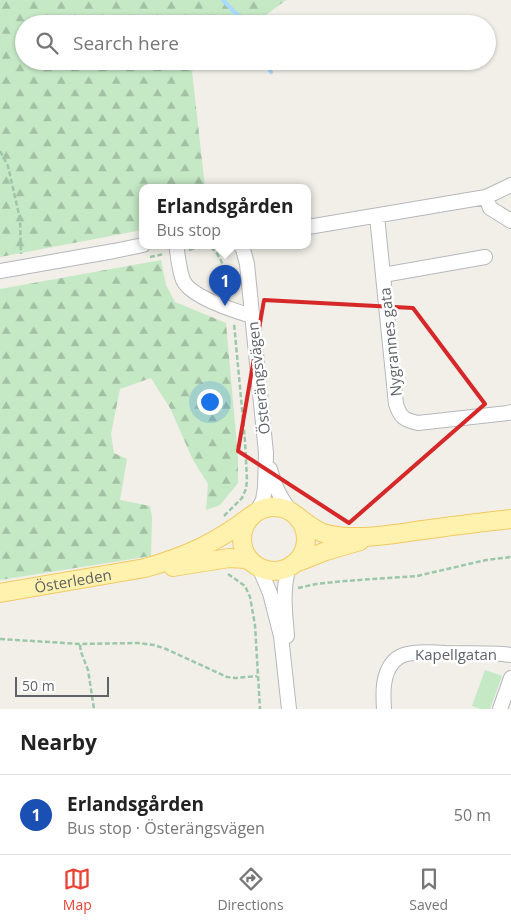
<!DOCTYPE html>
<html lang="en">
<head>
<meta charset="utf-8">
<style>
	:root { --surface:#fff; --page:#f6f6f6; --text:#222; --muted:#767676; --line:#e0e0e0; --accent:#ea4335 }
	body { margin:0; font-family:"Open Sans",sans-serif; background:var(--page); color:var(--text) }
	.scale { position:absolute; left:15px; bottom:12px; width:94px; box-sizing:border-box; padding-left:5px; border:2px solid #5f6368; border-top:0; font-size:14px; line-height:18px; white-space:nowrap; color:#5f6368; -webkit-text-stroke:4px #fff; paint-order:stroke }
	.you { position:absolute; left:209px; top:401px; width:18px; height:18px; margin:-12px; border:4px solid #fff; border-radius:50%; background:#1a73e8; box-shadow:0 0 0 8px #1a73e833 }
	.badge { display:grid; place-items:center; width:32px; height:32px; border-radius:50%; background:var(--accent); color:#fff; font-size:16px; font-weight:700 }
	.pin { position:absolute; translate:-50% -41px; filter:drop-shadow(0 1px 2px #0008) }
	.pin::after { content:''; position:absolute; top:26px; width:18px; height:15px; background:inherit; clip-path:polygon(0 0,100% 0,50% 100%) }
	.popup { position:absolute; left:139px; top:184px; width:172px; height:65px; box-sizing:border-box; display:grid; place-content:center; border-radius:10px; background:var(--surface); filter:drop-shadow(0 1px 4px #0005); font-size:16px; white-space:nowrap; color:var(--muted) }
	.popup b { font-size:19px; color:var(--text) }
	.popup::after { content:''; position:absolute; left:50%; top:100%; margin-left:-10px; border:10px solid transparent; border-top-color:var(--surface) }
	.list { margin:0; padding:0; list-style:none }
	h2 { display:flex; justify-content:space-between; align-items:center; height:65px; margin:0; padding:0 20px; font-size:21px }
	h2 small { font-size:16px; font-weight:400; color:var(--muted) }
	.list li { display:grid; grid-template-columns:32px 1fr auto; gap:15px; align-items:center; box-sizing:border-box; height:80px; padding:0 20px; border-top:1px solid var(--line) }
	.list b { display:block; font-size:19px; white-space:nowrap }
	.list p { margin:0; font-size:16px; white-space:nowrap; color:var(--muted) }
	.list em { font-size:16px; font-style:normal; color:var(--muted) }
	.icon { flex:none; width:28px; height:28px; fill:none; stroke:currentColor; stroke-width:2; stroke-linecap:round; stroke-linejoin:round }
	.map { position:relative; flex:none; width:511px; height:709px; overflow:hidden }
	.search { position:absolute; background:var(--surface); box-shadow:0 1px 4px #0004; left:15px; right:15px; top:15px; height:55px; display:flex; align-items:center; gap:12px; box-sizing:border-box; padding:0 18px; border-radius:28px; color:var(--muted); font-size:19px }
	.sheet { height:145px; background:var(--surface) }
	nav { display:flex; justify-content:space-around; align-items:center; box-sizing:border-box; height:70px; border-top:1px solid var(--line); background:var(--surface); font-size:14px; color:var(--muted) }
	nav a { display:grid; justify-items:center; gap:2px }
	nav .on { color:var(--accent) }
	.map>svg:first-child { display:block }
	.forest { fill:url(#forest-firs) }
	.green { fill:#c5e8c5 }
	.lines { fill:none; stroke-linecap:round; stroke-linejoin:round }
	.stream { stroke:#aadaff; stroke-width:4 }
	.minor-casing { stroke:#b5b8bc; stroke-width:16 }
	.major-casing { stroke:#f2c960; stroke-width:20 }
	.path { stroke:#9cc7a9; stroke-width:2.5; stroke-dasharray:5 2.5; stroke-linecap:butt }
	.minor { stroke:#fff; stroke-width:14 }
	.major { stroke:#fff2af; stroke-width:18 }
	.marked { fill:none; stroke:#d62828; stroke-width:4; stroke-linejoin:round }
	.labels { text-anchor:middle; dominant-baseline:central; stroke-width:5; stroke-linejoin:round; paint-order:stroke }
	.street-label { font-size:15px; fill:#5f6368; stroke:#fff }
</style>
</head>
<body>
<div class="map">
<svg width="511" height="709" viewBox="0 0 511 709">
	<defs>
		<pattern id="forest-firs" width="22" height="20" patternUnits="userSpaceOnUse" patternTransform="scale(1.25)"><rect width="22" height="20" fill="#c5e8c5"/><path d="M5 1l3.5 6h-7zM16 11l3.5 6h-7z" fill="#a3c0a4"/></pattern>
	</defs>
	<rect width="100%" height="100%" fill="#f1efe8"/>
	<path class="forest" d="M0,0h286l-32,24h-230v37h181l-13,10 13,116h-63v43l-142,27z
		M161,260l5,25 9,17 51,21 12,135v25l-18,22 -14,5 2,-26 -15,-24 -23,-52 -19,-30 -31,11 -9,45 3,19 13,6 -7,41 30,6 2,11 -1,39 -151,24v-291z"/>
	<path class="green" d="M485,670l17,6 -12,33h-10l-8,-3z"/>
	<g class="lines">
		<path class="stream" d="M223,0l23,24
			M264,61l7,11"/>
		<defs>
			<path id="minor" d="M486,197l4,11 21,13
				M377,216l19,188c4,13 8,16 22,19l90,-10 3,-1
				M308,227l178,-30 25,-12
				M176,245c2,10 3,25 7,35 7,17 52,31 69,36
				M240,245l3,4 4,15 19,189 -1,35 -2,12 -6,11
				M0,271l114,-20 29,-6
				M383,275l102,-18
				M270,469c5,18 10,29 22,44
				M259,567l11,26 11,43 8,73
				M287,636c-2,-24 -5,-47 2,-70
				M384,709c-1,-16 -2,-35 10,-48 3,-3 8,-6 13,-7 12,-3 26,-2 38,-1 19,0 38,0 58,1l8,1
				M500,709l11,-31"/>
			<g id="major">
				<circle cx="274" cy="539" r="32"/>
				<path d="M297,516c8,6 16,13 26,17 30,9 69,1 100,-3 29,-4 59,-8 88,-11"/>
				<path d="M293,564l33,-13 34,-10"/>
				<path d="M173,567l56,-9 17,1 7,4"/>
				<path id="s1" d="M0,593l145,-25c42,-12 71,-25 106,-52"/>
			</g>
		</defs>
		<use href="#minor" class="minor-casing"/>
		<use href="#major" class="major-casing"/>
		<path class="path" d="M0,151l8,15 12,53 1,35
			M189,250c6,-2 15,-5 21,-3 11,5 20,36 21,48
			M150,257l14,-3
			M224,516l18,-18 4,-9 1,-9 -2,-39 -11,-118
			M228,574l17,12 5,11 5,28 5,84
			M298,588l18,-4 29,-3 72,-5 69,-16 25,-3
			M0,639l80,5 58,-1 16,2 12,4 61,28 9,1 21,-2
			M80,645l1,7 7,18 6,39"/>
		<use href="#minor" class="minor"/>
		<use href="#major" class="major"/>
	</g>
	<path class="marked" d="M264,300l149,8 72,96 -136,119 -111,-72z"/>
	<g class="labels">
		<g class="street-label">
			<text transform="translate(390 342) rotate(-96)">Nygrannes gata</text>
			<text transform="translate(258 378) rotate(-96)">Österängsvägen</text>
			<text stroke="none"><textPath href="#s1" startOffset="74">Österleden</textPath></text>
			<text x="456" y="654">Kapellgatan</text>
		</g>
	</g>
</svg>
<div class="scale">50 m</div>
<div class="you"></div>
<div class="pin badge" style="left:225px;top:306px;background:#1a4fb4">1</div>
<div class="popup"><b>Erlandsgården</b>Bus stop</div>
<div class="search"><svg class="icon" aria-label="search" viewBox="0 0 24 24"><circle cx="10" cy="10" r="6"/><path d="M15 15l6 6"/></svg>Search here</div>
</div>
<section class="sheet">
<h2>Nearby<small></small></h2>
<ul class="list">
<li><span class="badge" style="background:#1a4fb4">1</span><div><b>Erlandsgården</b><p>Bus stop · Österängsvägen</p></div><em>50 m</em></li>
</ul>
</section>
<nav>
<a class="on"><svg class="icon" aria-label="map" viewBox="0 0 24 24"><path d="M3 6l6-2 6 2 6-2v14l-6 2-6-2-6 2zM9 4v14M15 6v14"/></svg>Map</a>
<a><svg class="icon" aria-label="directions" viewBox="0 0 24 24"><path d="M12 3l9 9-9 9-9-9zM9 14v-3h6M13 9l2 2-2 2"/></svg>Directions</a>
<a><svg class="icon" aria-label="saved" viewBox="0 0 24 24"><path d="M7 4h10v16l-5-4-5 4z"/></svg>Saved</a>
</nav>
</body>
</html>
